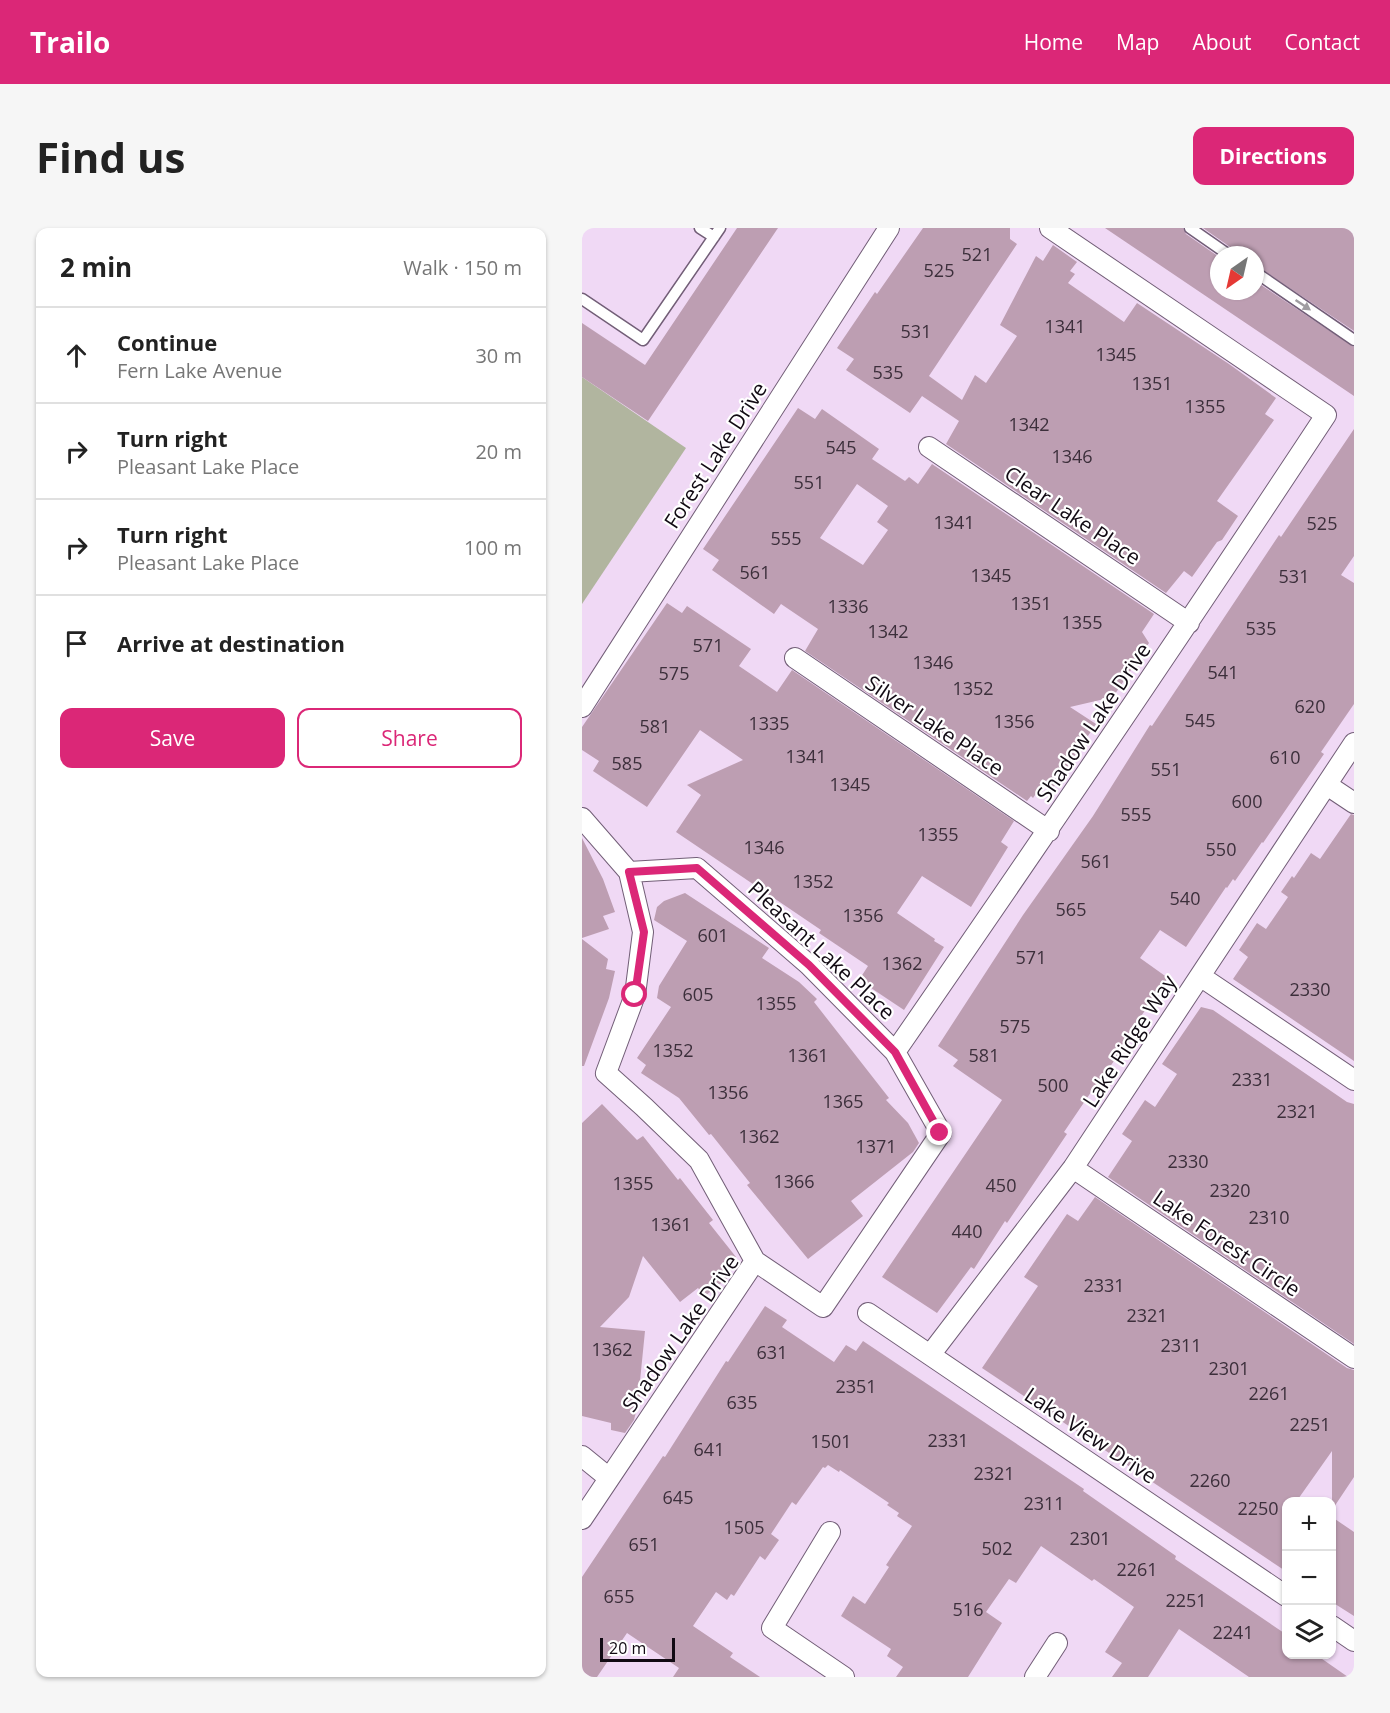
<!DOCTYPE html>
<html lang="en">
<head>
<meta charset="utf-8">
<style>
	:root { --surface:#fff; --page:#f6f6f6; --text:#222; --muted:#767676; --line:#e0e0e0; --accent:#db2777 }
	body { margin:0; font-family:"Open Sans",sans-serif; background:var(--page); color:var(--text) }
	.controls { position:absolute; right:18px; bottom:18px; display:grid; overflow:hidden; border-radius:12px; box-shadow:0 2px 4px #0004 }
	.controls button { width:54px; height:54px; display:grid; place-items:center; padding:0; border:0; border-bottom:2px solid var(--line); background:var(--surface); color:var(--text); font:30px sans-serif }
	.compass { position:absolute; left:628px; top:18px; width:54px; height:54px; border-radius:50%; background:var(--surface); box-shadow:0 2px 4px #0004; rotate:214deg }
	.scale { position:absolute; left:18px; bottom:15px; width:75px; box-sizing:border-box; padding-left:6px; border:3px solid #110a13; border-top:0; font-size:16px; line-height:21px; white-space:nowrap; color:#110a13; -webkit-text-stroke:4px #fff; paint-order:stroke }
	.stop { position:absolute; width:18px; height:18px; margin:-14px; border:4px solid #db2777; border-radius:50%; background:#fff }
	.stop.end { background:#db2777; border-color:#fff; box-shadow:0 2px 6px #0008 }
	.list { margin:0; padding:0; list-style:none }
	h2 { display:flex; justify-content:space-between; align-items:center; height:78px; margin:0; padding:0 24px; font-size:26px }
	h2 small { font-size:20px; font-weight:400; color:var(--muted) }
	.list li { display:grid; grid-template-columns:39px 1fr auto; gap:18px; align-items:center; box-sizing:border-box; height:96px; padding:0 24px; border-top:2px solid var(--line) }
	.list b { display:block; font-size:22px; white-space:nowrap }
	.list p { margin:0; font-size:20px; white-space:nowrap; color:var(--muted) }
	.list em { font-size:20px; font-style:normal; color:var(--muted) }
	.actions { display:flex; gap:12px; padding:18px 24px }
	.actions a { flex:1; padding:14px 0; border:2px solid var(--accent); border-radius:12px; text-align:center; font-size:21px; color:var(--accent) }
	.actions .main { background:var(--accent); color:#fff }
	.icon { flex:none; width:33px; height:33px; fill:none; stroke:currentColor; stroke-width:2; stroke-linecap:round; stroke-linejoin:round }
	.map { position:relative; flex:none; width:772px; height:1449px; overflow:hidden; border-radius:12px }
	header { display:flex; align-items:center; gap:36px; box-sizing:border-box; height:84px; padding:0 30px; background:var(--accent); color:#fff }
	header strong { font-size:28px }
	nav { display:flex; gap:33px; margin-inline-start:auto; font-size:21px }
	.intro { display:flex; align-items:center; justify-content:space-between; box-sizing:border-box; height:144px; padding:0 36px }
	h1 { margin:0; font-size:42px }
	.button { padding:15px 27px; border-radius:12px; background:var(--accent); color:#fff; font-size:21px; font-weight:700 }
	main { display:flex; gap:36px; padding:0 36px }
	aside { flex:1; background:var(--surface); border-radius:12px; box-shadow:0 2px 4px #0004 }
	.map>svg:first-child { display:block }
	.green { fill:#b1b59f }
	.building { fill:#bd9eb2; fill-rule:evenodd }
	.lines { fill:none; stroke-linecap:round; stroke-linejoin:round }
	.service-casing { stroke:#725e77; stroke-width:13 }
	.minor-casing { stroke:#725e77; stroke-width:22 }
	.service { stroke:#fff; stroke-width:10 }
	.minor { stroke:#fff; stroke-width:20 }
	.oneway { fill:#a09da1 }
	.route { stroke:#db2777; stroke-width:8 }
	.labels { text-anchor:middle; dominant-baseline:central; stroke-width:4.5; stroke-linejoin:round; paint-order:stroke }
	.number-label { font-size:18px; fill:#3c2f3b }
	.street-label { font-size:21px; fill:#110a13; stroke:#fff }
</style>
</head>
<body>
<header>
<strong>Trailo</strong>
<nav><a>Home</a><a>Map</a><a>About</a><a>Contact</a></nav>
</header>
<div class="intro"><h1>Find us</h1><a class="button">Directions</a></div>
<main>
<aside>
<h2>2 min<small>Walk · 150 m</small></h2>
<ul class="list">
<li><svg class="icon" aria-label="ahead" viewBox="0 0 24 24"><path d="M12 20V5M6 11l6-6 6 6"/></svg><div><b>Continue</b><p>Fern Lake Avenue</p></div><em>30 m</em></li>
<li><svg class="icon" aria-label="right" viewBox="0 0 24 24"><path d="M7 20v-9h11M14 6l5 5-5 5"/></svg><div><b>Turn right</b><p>Pleasant Lake Place</p></div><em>20 m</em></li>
<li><svg class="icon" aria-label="right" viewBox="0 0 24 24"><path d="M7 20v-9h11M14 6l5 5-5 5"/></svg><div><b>Turn right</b><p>Pleasant Lake Place</p></div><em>100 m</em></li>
<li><svg class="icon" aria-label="arrive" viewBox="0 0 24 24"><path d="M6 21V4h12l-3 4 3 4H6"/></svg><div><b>Arrive at destination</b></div></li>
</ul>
<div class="actions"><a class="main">Save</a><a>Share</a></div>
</aside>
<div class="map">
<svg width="772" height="1449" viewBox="0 0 772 1449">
	<rect width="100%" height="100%" fill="#f0d9f5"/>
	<path class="green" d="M0,149l104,71 -104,156z"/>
	<path class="building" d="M155,0h41l-130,193 -66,-44v-54l63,42z
		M341,0h87v11l7,5 -88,132 33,24 13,-25 11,8 31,-47 -17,-11 36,-69 7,5 10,-16 24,17 -7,9 5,3 -7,9 56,39 13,-19 92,61 47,34 -11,16 9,6 -57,81 21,15 -16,24 -5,2 -25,35 -8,-6 -18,22 -220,-149 13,-23 -37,-25 -12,17 -64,-43 8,-11 -17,-11 38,-56 2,2z
		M523,0h78l3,6 33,23v34h36v-10l99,66v49z
		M621,0h151v103l-99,-66v-10h-19l-3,-6z
		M216,180l17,11 7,-10 57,40 -7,10 33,22 4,-4 9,7 14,-20 222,150 -12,18 7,11 -36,54 -43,10 26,17 -43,64 -9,-6 -11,16 -2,-2 -4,5 -222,-150 13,-22 -37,-25 -7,10 -62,-44 7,-10 -16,-11zM275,256l31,22 -11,16 11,8 -25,35 -43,-27z
		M772,201v127l-13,19 13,8v121l-33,48 3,2 -61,89 -1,-1 -27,39 -2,-2 -6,9 -1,-1 -40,60 -26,-17 -20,28 28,20 -41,58 -6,11 2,1 -16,23 -1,-1 -42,62 3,2 -60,89 -2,-2 -31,48 -3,-2 -34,46 -55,-36 120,-177 -49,-34 5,-6 -20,-14 85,-131 70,-99 57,-91 2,1 127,-191 2,2z
		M85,375l15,10 5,-7 64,43 -12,17 38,26 15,-22 222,151 -13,21 7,5 -37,60 -49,-31 -25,37 38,26 -1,2 10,6 -40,63 -45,-30 9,-14 -49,-33 2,-3 -145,-98 25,-37 -14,-10 56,-25 -43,-30 -53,77 -54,-36 6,-10 -17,-11v-23z
		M769,586l3,1v246l-121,-82 15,-22 -9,-7 18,-27 9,6 22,-32 -7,-5 11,-16 2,2 17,-25 9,6z
		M0,610l21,41 12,33 -12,4 6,13 -27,9z
		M103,665l84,55 -7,10 37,24 18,17 -3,3 75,96 -3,2 22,23 11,20 -6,9 -62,49 12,15 -55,43 -61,-74 3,-2 -39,-49 -2,1 -30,-37 -38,-25 5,-8 -9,-7 34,-51 -14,-9 2,-12 28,-45 -33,-21 3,-13 7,-6z
		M0,711l26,20 -2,10 9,2 -6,27 -25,68h-2z
		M619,779l12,3 134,92 7,2v240l-246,-167 24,-36 -10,-7 23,-34 10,7 22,-33 -15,-10z
		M20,876l35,36 6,-4 35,44 2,-2 33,42 -4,3 27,34 -11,8 7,9 -2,2 -25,20 -7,-8 -18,14 -37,-46 -14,41 -29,30 45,4 -6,60 2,1 -7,28 -9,13 -14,-3v-7l-29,-7v-293z
		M513,969l252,171 7,2v107l-22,33v-59l-36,51h-9v70l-305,-204 56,-82 -14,-9 43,-63 11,7z
		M183,1078l22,14 -5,7 52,35 12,-17 10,6 7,-10 221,148 -1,2 93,65 -1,3 112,76v19h28l33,23h-99l-70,-48 -31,48h-36l10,-14 -17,-11 29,-45 -40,-28 -2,2 -51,-35 -25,37 -7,-4 -23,33 16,11 -34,54h-72l7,-10 -16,-11 4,-7 -50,-33 12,-20 12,8 24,-37 -3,-2 26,-39 -15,-10 2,-3 -12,-8 2,-2 -49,-33 -1,2 -11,-7 -3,3 -2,-1 -27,38 -4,-3 -21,32 8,6 -14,20 -5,-4 -26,40 -3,-2 -4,6 -11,-8 -23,34 40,27 -3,4 30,20h-87l6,-9 -52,-35 -30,44h-6l-9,-6v-94l81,-121 2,1 61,-96 2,1z
		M750,1289l22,15v84l-22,-14z"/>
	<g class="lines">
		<defs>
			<path id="service" d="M118,0l14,9
				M608,0l39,27
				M673,44l99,68
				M0,71l61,41 77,-112"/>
			<path id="minor" d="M347,219l260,176
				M213,430l254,173
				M0,479l307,-479
				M745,557l27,18
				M0,590l47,54 14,60 -8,63 -29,78 38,34 55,53 56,101 68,46 118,-174 -46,-81 -86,-87 -112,-97 -68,4
				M618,748l154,104
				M313,824c146,-211 290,-423 431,-637l-276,-187
				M491,940l281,190
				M286,1085l418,283
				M348,1127l143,-187 281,-425
				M0,1228l27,22
				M0,1291l173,-258
				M248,1304l-58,96 72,49
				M750,1398l22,15
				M453,1449l22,-34"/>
		</defs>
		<use href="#service" class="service-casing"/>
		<use href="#minor" class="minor-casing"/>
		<use href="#service" class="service"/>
		<use href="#minor" class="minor"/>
	</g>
	<defs><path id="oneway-solid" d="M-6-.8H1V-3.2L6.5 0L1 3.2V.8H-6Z" transform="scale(1.5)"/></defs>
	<use class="oneway" href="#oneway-solid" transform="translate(721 77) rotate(34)"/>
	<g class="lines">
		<path class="route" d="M53,767l9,-63 -15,-60 68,-4 112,97 86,87 45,81"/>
	</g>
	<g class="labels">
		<g class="number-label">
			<text x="395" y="26">521</text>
			<text x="357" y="42">525</text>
			<text x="483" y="98">1341</text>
			<text x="334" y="103">531</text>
			<text x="534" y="126">1345</text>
			<text x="306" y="144">535</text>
			<text x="570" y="155">1351</text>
			<text x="623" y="178">1355</text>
			<text x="447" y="196">1342</text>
			<text x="259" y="219">545</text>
			<text x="490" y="228">1346</text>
			<text x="227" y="254">551</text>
			<text x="372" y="294">1341</text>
			<text x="740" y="295">525</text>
			<text x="204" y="310">555</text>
			<text x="173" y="344">561</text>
			<text x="409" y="347">1345</text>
			<text x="712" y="348">531</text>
			<text x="449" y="375">1351</text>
			<text x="266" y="378">1336</text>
			<text x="500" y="394">1355</text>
			<text x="679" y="400">535</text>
			<text x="306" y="403">1342</text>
			<text x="126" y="417">571</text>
			<text x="351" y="434">1346</text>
			<text x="641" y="444">541</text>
			<text x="92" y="445">575</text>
			<text x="391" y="460">1352</text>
			<text x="728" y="478">620</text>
			<text x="618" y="492">545</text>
			<text x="432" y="493">1356</text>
			<text x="187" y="495">1335</text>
			<text x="73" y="498">581</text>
			<text x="224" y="528">1341</text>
			<text x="703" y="529">610</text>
			<text x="45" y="535">585</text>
			<text x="584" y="541">551</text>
			<text x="268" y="556">1345</text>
			<text x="665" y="573">600</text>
			<text x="554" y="586">555</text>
			<text x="356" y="606">1355</text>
			<text x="182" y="619">1346</text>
			<text x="639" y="621">550</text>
			<text x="514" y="633">561</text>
			<text x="231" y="653">1352</text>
			<text x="603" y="670">540</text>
			<text x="489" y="681">565</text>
			<text x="281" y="687">1356</text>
			<text x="131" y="707">601</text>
			<text x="449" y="729">571</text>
			<text x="320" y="735">1362</text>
			<text x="728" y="761">2330</text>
			<text x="116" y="766">605</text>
			<text x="194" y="775">1355</text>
			<text x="433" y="798">575</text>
			<text x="91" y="822">1352</text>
			<text x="226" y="827">1361</text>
			<text x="402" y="827">581</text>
			<text x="670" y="851">2331</text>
			<text x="471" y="857">500</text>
			<text x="146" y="864">1356</text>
			<text x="261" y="873">1365</text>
			<text x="715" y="883">2321</text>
			<text x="177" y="908">1362</text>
			<text x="294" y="918">1371</text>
			<text x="606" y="933">2330</text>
			<text x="212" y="953">1366</text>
			<text x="51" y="955">1355</text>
			<text x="419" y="957">450</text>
			<text x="648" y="962">2320</text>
			<text x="687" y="989">2310</text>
			<text x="89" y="996">1361</text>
			<text x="385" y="1003">440</text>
			<text x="522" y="1057">2331</text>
			<text x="565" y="1087">2321</text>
			<text x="599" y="1117">2311</text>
			<text x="30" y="1121">1362</text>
			<text x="190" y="1124">631</text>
			<text x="647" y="1140">2301</text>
			<text x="274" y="1158">2351</text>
			<text x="687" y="1165">2261</text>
			<text x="160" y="1174">635</text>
			<text x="728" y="1196">2251</text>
			<text x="366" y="1212">2331</text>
			<text x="249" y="1213">1501</text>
			<text x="127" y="1221">641</text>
			<text x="412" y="1245">2321</text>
			<text x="628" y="1252">2260</text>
			<text x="96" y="1269">645</text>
			<text x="462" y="1275">2311</text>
			<text x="676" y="1280">2250</text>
			<text x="162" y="1299">1505</text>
			<text x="508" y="1310">2301</text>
			<text x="62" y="1316">651</text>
			<text x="415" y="1320">502</text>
			<text x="555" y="1341">2261</text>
			<text x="37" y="1368">655</text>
			<text x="604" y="1372">2251</text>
			<text x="386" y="1381">516</text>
			<text x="651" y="1404">2241</text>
		</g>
		<g class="street-label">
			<text transform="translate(133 227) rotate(-57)">Forest Lake Drive</text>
			<text transform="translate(491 287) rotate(34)">Clear Lake Place</text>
			<text transform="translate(511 494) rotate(-56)">Shadow Lake Drive</text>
			<text transform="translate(353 497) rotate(34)">Silver Lake Place</text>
			<text transform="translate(240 722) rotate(43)">Pleasant Lake Place</text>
			<text transform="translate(547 813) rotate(-57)">Lake Ridge Way</text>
			<text transform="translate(645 1015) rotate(34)">Lake Forest Circle</text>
			<text transform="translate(98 1105) rotate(-55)">Shadow Lake Drive</text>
			<text transform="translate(509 1207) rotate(34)">Lake View Drive</text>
		</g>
	</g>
</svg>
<div class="controls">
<button>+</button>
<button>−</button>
<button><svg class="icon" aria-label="layers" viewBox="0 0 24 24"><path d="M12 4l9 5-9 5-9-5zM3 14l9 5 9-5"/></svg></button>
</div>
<svg class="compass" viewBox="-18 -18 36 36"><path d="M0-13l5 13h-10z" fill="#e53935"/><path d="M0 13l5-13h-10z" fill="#767676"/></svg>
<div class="scale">20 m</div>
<div class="stop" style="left:53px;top:767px"></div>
<div class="stop end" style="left:358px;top:905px"></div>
</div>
</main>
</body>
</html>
